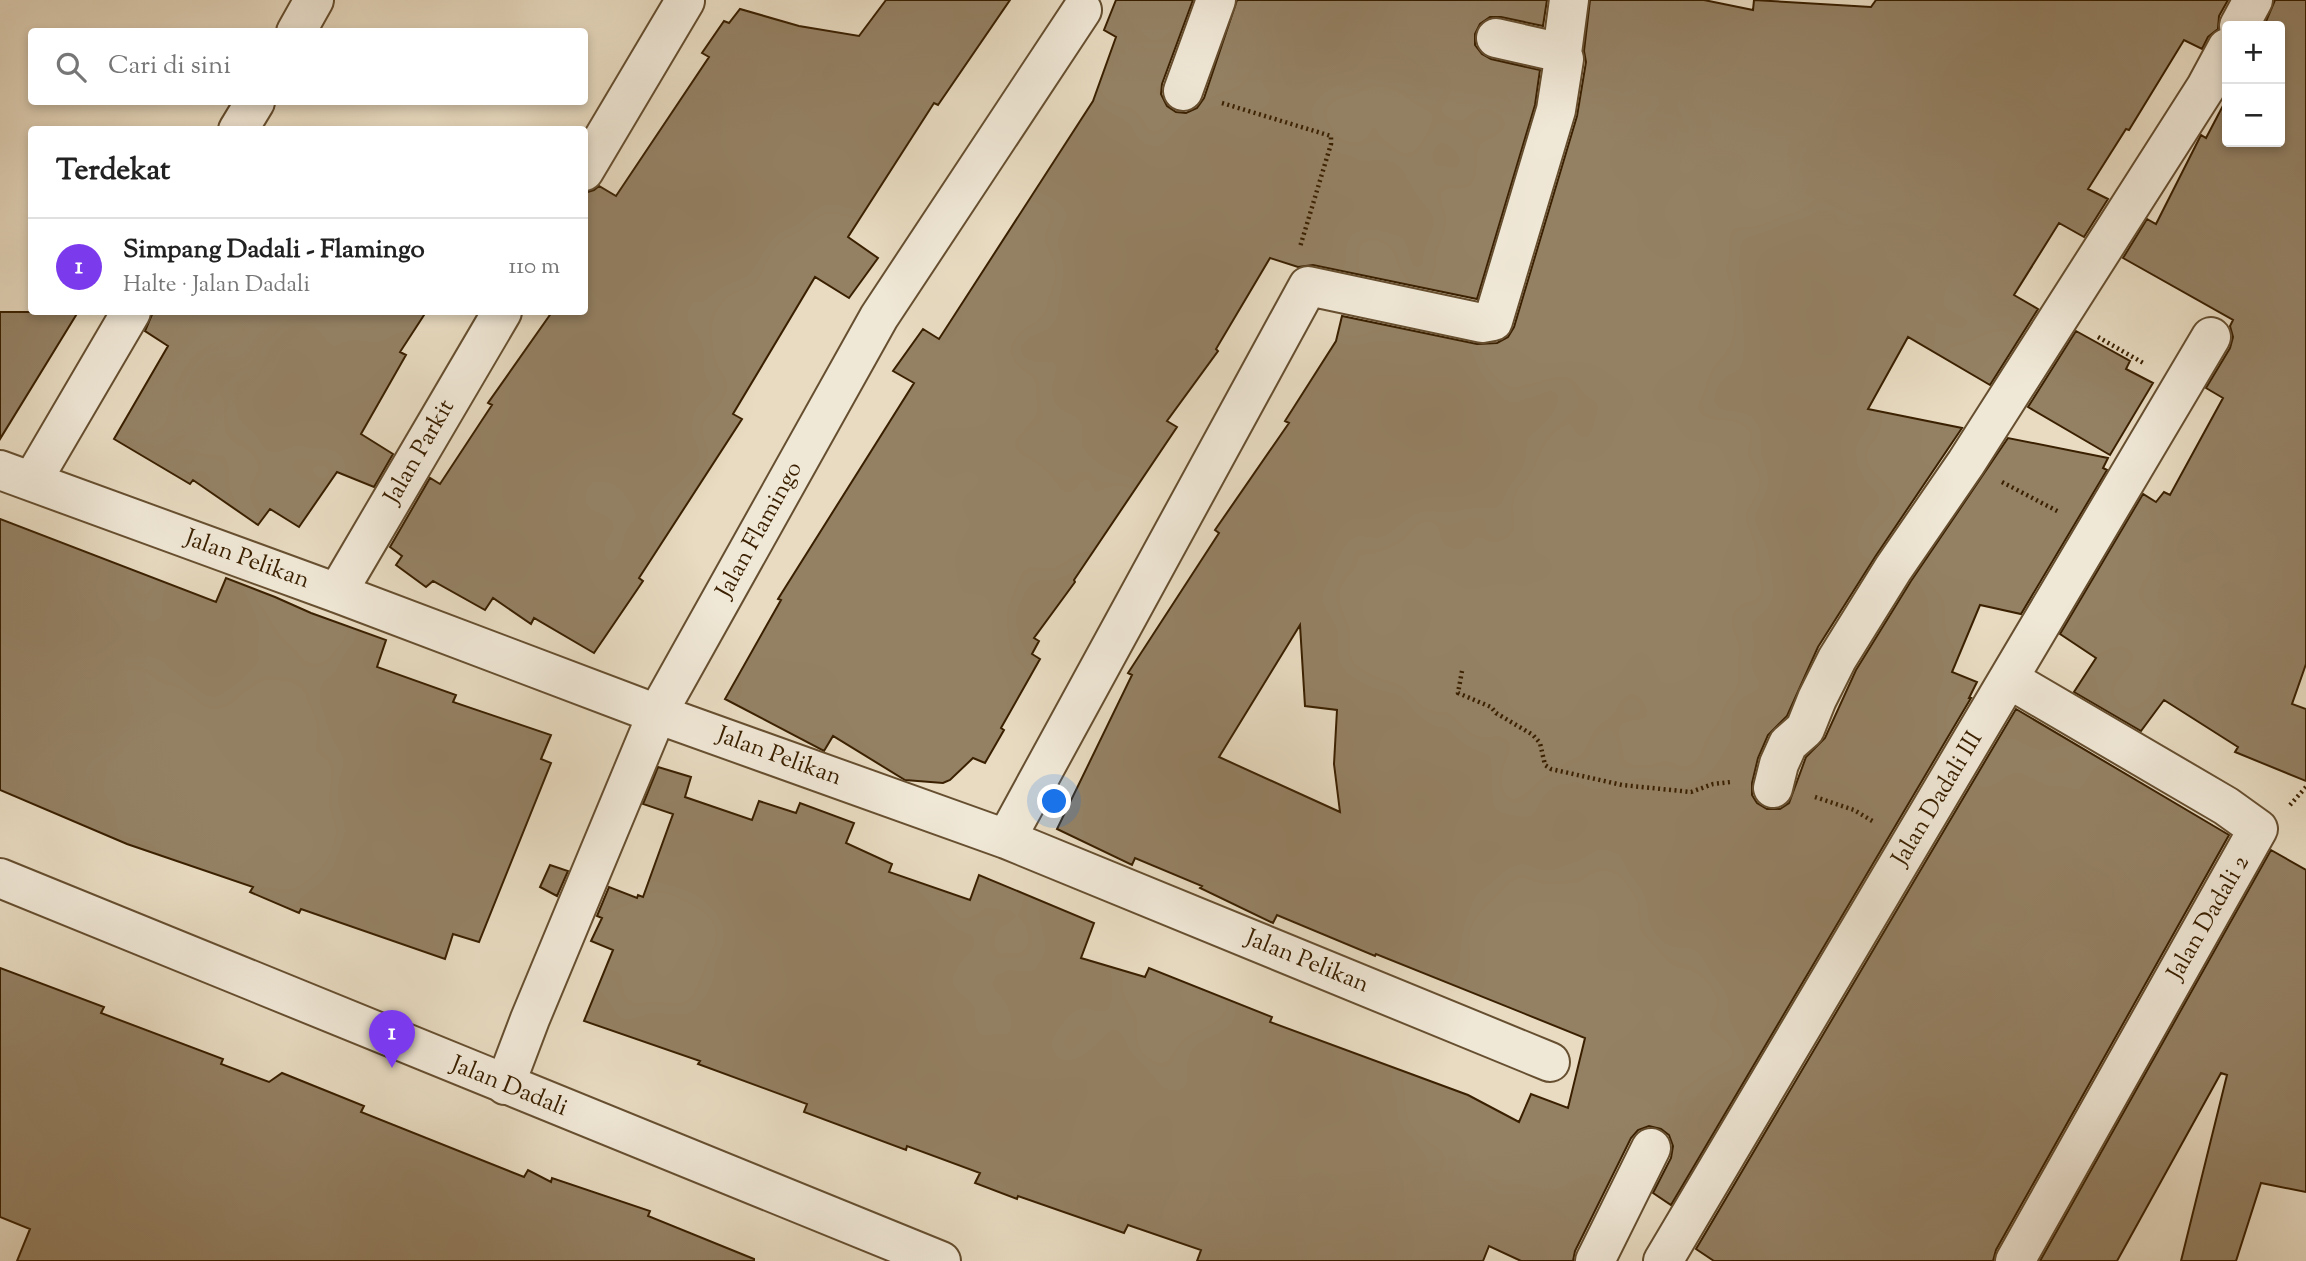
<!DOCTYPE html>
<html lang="id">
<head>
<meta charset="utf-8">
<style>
	:root { --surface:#fff; --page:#f6f6f6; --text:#222; --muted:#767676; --line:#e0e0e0; --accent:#7c3aed }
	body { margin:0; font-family:"Sorts Mill Goudy",serif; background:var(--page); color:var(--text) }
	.controls { position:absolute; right:21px; top:21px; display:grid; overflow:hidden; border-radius:7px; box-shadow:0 4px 10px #0003 }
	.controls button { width:63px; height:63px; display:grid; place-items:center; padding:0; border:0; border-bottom:2px solid var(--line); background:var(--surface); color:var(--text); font:35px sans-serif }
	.you { position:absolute; left:1055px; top:802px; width:24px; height:24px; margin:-18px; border:5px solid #fff; border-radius:50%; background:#1a73e8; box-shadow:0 0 0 10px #1a73e833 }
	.badge { display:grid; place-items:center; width:46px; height:46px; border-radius:50%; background:var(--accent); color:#fff; font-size:23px; font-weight:700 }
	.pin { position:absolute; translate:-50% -58px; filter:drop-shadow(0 2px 4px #0008) }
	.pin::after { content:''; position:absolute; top:37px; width:24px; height:21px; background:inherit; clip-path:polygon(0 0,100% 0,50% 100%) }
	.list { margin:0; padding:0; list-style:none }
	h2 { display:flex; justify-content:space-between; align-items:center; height:91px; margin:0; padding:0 28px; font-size:30px }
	h2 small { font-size:23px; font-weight:400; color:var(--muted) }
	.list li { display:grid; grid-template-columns:46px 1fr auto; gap:21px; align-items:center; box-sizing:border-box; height:98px; padding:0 28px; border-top:2px solid var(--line) }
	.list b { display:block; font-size:26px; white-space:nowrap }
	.list p { margin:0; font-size:23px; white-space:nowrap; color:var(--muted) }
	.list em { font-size:23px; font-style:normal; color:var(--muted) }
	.icon { flex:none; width:38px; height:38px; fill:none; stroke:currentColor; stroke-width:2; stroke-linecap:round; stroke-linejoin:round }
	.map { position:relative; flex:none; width:2306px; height:1261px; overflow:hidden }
	.search { position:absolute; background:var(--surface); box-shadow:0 4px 10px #0003; left:28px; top:28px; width:560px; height:77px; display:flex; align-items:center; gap:18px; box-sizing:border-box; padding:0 24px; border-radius:7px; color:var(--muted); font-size:26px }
	.panel { position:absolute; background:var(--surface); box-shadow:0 4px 10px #0003; left:28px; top:126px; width:560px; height:189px; border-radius:7px }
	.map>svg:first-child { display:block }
	.building { fill:#948164; stroke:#3a2000; stroke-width:2; fill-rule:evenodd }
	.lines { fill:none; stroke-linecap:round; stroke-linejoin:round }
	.minor-casing { stroke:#664f30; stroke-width:42 }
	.path { stroke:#3a2000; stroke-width:4.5; stroke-dasharray:2 3.5; stroke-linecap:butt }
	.minor { stroke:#f0e8d7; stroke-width:38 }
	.labels { text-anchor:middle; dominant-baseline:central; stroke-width:5; stroke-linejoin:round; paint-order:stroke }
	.street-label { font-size:24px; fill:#3a2000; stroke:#f0e8d7 }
</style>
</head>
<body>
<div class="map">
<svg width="2306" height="1261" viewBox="0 0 2306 1261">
	<rect width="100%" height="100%" fill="#e8dbc1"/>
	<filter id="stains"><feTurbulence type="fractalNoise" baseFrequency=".00286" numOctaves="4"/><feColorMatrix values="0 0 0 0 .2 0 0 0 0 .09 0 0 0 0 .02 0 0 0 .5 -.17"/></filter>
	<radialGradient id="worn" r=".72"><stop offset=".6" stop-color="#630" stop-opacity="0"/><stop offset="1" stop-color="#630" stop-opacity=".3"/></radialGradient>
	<path class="building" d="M886,0h124l-72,105 -4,-2 -86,134 30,21 -29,40 -34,-21 -82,137 9,5 -103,159 4,3 -49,72 -60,-35 -3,6 -38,-26 -8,12 -52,-29 -7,6 -30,-22 6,-9 -12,-9 40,-69 10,6 52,-79 -4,-2 64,-91h32v-119l10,-3 5,-4 17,10 93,-139 -7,-4 22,-32 5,2 11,-14 59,17 60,10z
		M1116,0h77l-31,84 -1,10 6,12 9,6 10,1 11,-5 7,-10 33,-98h310l-4,26 -42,-9h-11l-10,7 -5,10v11l7,9 9,5 49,11 -5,35 -58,194 -164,-34 -15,2 -28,-9 -54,91 2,2 -51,70 10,6 -103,153 1,2 -41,56 5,3 -7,13 8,5 -39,69 3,2 -19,33 -12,-5 -23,22 -7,3 -38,-3 -72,-44 -9,15 -99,-52 56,-99 -3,-1 136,-216 -21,-12 30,-42 16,10 154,-238 23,-64 -12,-7z
		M1590,0h114l49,10 1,-10 117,7 5,-7h352l-9,16 -1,13 -10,8 -6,12 -18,-9 -55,90 -3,-1 -38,60 20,10 -24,38 -25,-14 -45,72 24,14 -48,76 -82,-48 -40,72 94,19 -87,129 -57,90 -31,69 -19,19 -10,23 -6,25v12l5,8 10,6h13l9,-6 17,-46 19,-19 31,-68 55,-89 97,-143 100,20 -5,10 4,2 -86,144 -41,-9 -28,67 25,10 -8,16h2l-300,507 -18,-12 18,-35 2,-12 -4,-11 -8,-6 -12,-3 -11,4 -7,8 -56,113 -2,10h-52l-32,-15 -6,15h-286l4,-11 -73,-25 -4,8 -106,-37 -1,3 -42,-16 5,-10 -73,-27 -1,4 -102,-38 3,-8 -109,-40 2,-3 -116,-40 29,-71 -22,-9 11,-23 -5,-2 12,-29 28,11 1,-3 5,2 30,-83 -30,-10 15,-37 33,10 -6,20 67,23 7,-19 37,12 4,-10 54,20 -8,20 46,21 -3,8 81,28 9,-25 115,48 -13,35 64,19 4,-9 123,49 -2,5 198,73 51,27 12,-28 37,14 17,-70 -209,-84 -1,2 -98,-41 -4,8 -73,-35 2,-2 -67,-28 -3,7 -75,-36 75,-154 -4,-2 91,-140 -4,-3 74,-107 -4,-2 51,-80 6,-25 135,28 20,-1 11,-6 6,-10 63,-211 9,-54 -2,-11zM1300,625l5,81 32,4 -3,54 6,48 -121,-55z
		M2275,0h31v664l-14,40 14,5v72l-71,-29 3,-5 -74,-47 -23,31 -67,-39 22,-34 -36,-24 83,-140 13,8 8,-10 6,3 53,-97 -17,-10 24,-40 3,-11 -3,-11 3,-6 -110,-62 24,-39 9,5 42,-83 3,-6 5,3 21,-40v44h53v-116h-16z
		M0,312h78l-78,127z
		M153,312h273l-26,40 6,3 -45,79 32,20 -19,33 -37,-15 -38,55 -29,-18 -12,16 -65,-45 -3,4 -76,-45 54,-93 -23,-15z
		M2076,331l54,30 -4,8 27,14 -43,72 -82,-48z
		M0,519l216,83 10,-24 49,19 36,16 75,27 -9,27 79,28 -3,7 98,33 -10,24 10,4 -72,179 -26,-8 -8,25 -144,-50 -2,4 -49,-21 3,-5 -126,-43 -127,-54z
		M2016,709l213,126 -233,415 -3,11h-279l-18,-12z
		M2271,850l35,20v322l-45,-9 -25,78h-55l46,-186 -6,-2 -104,188h-77z
		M550,865l18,6 -11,25 -17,-9z
		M0,968l104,39 -3,6 122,46 -2,5 48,18 13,-9 82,33 -3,6 163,65 4,-7 23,12 1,-4 98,33 -2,5 106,43v2h-737l13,-32 -30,-12z"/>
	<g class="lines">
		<defs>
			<path id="minor" d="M2239,26l14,-26
				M296,32l18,-32
				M1496,38l66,15
				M1183,91l33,-91
				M238,130l17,-28
				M584,171l101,-170
				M0,470l337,123 320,121 349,125 544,223
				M32,481l99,-169
				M337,593l165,-281
				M2009,679l217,127 32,23 -243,432
				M1773,788l6,-24 9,-20 17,-15 12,-30 20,-40 56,-90 73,-106 240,-376 21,-39
				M1006,839l302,-553 174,37 11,-2 63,-211 8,-51 -2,-6 7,-53
				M0,878l941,383
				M505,1085l25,-66 127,-305 222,-397 203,-307
				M1595,1261l56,-113
				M1663,1261l548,-924"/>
		</defs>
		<use href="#minor" class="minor-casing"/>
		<path class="path" d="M1222,103l109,33v8l-31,103
			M2098,337l47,27
			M2002,482l57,30
			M1462,671l-4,22 33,14 5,6 37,22 7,8 5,22 6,4 71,16 69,7 22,-8 18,-2
			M1815,797l39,13 20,12
			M2290,805l16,-18"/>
		<use href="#minor" class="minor"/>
	</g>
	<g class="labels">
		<g class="street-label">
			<text transform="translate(420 452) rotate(-60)">Jalan Parkit</text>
			<text transform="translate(760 530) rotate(-61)">Jalan Flamingo</text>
			<text transform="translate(247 560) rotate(20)">Jalan Pelikan</text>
			<text transform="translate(779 757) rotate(20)">Jalan Pelikan</text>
			<text transform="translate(1938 799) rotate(-59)">Jalan Dadali III</text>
			<text transform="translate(2209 918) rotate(-60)">Jalan Dadali 2</text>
			<text transform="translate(1307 962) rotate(22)">Jalan Pelikan</text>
			<text transform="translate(509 1087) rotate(22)">Jalan Dadali</text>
		</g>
	</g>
	<rect width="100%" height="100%" filter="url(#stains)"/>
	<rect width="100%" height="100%" fill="url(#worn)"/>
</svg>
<div class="controls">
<button>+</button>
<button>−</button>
</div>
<div class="you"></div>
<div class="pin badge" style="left:392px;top:1068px">1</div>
<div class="search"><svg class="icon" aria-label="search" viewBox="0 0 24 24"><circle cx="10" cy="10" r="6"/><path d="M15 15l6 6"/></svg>Cari di sini</div>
<section class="panel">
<h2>Terdekat<small></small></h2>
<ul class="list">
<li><span class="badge">1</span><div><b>Simpang Dadali - Flamingo</b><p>Halte · Jalan Dadali</p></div><em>110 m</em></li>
</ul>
</section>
</div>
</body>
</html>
